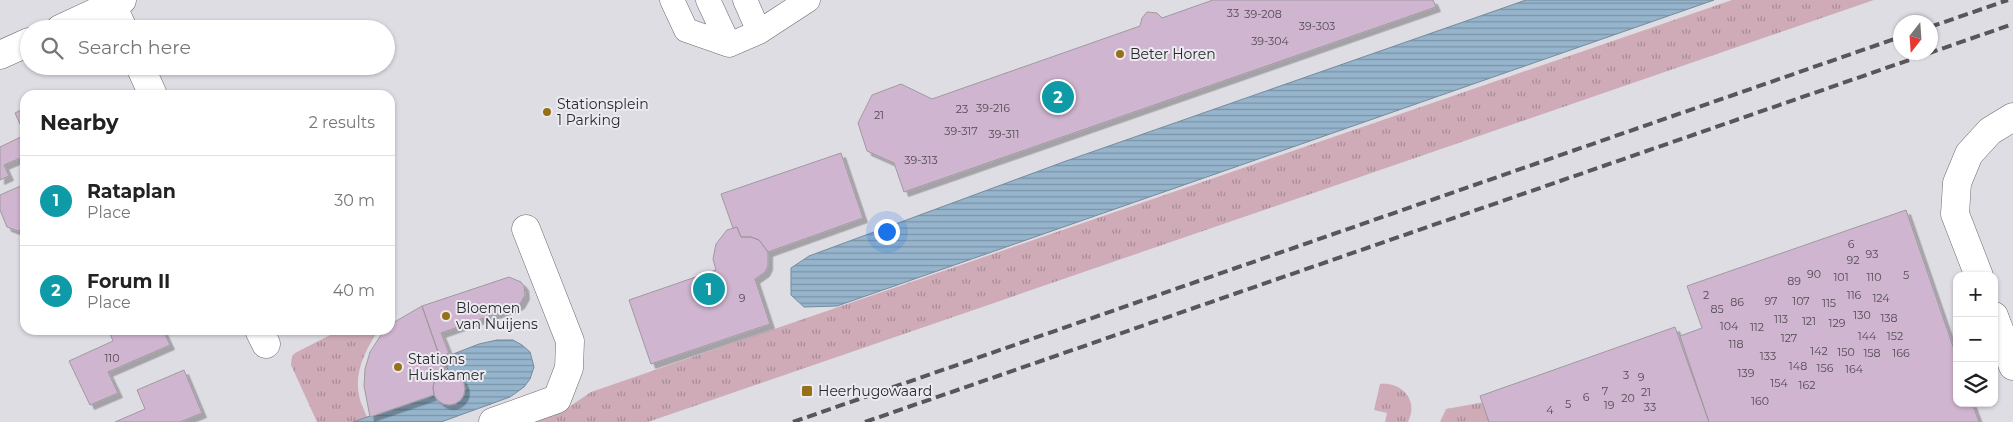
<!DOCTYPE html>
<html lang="en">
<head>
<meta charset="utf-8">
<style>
	:root { --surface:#fff; --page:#f2f2f2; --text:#222; --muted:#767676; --line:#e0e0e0; --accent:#97701a }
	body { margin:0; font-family:Montserrat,sans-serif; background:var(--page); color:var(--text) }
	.controls { position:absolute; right:15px; bottom:15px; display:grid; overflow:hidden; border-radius:10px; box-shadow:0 1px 4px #0004 }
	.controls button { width:45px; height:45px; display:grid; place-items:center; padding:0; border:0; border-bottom:1px solid var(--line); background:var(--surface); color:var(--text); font:25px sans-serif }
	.compass { position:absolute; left:1893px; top:15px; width:45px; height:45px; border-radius:50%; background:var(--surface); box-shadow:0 1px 4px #0004; rotate:197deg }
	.you { position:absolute; left:886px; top:231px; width:18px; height:18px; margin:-12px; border:4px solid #fff; border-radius:50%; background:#1a73e8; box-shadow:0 0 0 8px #1a73e833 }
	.badge { display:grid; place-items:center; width:32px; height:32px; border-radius:50%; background:var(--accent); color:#fff; font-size:16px; font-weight:700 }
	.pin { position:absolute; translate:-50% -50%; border:2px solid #fff; box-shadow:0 1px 5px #0006 }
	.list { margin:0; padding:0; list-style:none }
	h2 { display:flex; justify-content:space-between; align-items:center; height:65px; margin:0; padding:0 20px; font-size:21px }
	h2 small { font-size:16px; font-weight:400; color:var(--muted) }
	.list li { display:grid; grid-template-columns:32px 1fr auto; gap:15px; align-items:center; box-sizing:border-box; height:90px; padding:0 20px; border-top:1px solid var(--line) }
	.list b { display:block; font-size:19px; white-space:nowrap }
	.list p { margin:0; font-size:16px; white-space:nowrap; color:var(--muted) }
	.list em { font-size:16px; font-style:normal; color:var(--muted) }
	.icon { flex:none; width:28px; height:28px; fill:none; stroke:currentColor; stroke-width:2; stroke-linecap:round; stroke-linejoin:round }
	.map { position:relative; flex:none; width:2013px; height:422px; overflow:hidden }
	.search { position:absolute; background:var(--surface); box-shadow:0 1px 4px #0004; left:20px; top:20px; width:375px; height:55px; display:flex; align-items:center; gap:12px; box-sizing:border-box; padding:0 18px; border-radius:28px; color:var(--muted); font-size:19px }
	.panel { position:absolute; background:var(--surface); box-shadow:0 1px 4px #0004; left:20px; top:90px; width:375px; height:245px; border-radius:15px }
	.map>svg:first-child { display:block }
	.grass { fill:url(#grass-tufts) }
	.water { fill:url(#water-rules); stroke:#758b9c }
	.building { fill:#d0b5d0; stroke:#9f9a9f; filter:url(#shadow) }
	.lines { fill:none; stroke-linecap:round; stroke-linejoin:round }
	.service-casing { stroke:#6c6a70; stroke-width:25 }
	.pedestrian-casing { stroke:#6c6a70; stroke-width:29 }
	.minor-casing { stroke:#6c6a70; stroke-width:29 }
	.service { stroke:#fff; stroke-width:24 }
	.pedestrian { stroke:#fff; stroke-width:28 }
	.minor { stroke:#fff; stroke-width:28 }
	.rail { stroke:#57575a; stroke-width:4; stroke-dasharray:10 5; stroke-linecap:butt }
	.poi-dot { fill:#97701a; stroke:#eceaf1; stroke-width:2 }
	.labels { text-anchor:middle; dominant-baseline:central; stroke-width:4; stroke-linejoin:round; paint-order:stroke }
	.number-label { font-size:11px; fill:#534c54 }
	.poi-label { font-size:14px; fill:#29292b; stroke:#eceaf1; text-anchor:start }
</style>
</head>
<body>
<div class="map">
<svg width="2013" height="422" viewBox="0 0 2013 422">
	<defs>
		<pattern id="grass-tufts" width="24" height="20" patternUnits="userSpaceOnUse" patternTransform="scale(1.25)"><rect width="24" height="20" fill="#ceabb7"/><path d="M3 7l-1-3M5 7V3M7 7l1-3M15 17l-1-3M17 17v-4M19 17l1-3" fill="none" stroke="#a78b95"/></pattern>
		<pattern id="water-rules" width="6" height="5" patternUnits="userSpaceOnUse" patternTransform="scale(1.25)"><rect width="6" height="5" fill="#96b5cd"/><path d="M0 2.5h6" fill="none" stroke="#7a93a7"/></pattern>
		<filter id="shadow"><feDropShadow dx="4.5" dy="4.5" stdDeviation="0" flood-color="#0004"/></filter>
	</defs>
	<rect width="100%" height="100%" fill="#dfdde4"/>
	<path class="grass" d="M1732,0h142l-1226,422h-120l38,-13 25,-17z
		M340,330l38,1c-12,18 -24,41 -19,64 1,7 5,15 8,22l-14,5h-36l-26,-57 1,-9 3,-3z
		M1380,384c22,-2 39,16 28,38h-23l2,-9 -13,-3z
		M1501,399l8,23h-69l6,-13z"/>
	<path class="water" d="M1526,0h188l-877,306 -33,1 -13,-12v-27l18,-12 257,-95z
		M497,340h16l9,5 8,7 4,15 -4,12 -6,8 -14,10 -69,25h-88l102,-36 -12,-28 36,-14z"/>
	<path class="building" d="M1213,0h220l3,7 -532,185 -10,-29 -27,-12 -9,-28 14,-28 29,-11 31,15 208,-73 2,-8 5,-6 10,1 5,5z
		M25,108v27l-10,-22z
		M25,135v21l-21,9 5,11 -9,4v-33z
		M841,153l22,65 -95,34 -9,-12 -8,-3h-10l-4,-10 -4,1 -12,-34z
		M25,184v44l-7,3 -11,-4 -7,-17v-15z
		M1906,210l51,148v45h15l7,19h-270l-29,-86 22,-8 -15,-42z
		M737,227l4,10h10l8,3 9,12v14l-3,6 -10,7 15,45 -119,40 -22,-64 87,-30 -3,-11 3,-15 11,-14z
		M509,277l12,5 3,4 1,9 -5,9 -5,3 -74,26 8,20 -9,4 -18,-51z
		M422,306l23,67 -10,8 -2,5 1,9 -64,22 -6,-31 1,-17 5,-17 13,-20 2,-2h5l1,-6z
		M1675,327l34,95h-220l-9,-26z
		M112,330h51l7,15 -62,27 10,21 -28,12 -21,-44 44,-20 -4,-10z
		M184,370l18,43 -22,9h-65l30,-13 -8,-19z
		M433 389a16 16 0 1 1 32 0a16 16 0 1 1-32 0Z"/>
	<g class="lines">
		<defs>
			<path id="service" d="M672,0l14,30 43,15 30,-13 49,-32
				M708,0l21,45
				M745,0l14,32"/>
			<path id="pedestrian" d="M493,422l64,-23 12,-31 1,-27 -44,-112"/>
			<path id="minor" d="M110,0l13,29
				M60,29l62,-29
				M0,55l29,-13
				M140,66l13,29
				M1979,276l-24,-62 2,-31 12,-29 21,-23 23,-14
				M1994,316l19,50
				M259,330l7,14"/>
		</defs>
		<use href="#service" class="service-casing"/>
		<use href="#pedestrian" class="pedestrian-casing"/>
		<use href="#minor" class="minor-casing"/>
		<use href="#service" class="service"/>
		<use href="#pedestrian" class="pedestrian"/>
		<use href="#minor" class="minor"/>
		<path class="rail" d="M1930,27l78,-27
			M793,422l1107,-385
			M865,422l1148,-398"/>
	</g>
	<g class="poi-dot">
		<circle cx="1120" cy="54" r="5"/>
		<circle cx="547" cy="112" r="5"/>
		<circle cx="446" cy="316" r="5"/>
		<circle cx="398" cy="367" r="5"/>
		<rect x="801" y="385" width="12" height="12" rx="2.5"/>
	</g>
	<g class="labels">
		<g class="number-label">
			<text x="1233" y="13">33</text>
			<text x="1263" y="14">39-208</text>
			<text x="1317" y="26">39-303</text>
			<text x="1270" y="41">39-304</text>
			<text x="993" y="108">39-216</text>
			<text x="962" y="109">23</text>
			<text x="879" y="115">21</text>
			<text x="961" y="131">39-317</text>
			<text x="1004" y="134">39-311</text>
			<text x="921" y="160">39-313</text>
			<text x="1851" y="244">6</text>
			<text x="1872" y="254">93</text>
			<text x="1853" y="260">92</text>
			<text x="1814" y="274">90</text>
			<text x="1906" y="275">5</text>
			<text x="1841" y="277">101</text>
			<text x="1874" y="277">110</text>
			<text x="1794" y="281">89</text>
			<text x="1706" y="295">2</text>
			<text x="1854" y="295">116</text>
			<text x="742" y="298">9</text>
			<text x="1881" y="298">124</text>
			<text x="1771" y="301">97</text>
			<text x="1801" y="301">107</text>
			<text x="1737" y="302">86</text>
			<text x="1829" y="303">115</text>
			<text x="1717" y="309">85</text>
			<text x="1862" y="315">130</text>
			<text x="1889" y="318">138</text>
			<text x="1781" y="319">113</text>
			<text x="1809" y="321">121</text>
			<text x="1837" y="323">129</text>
			<text x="1729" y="326">104</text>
			<text x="1757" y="327">112</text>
			<text x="1867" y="336">144</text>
			<text x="1895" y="336">152</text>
			<text x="1789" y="338">127</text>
			<text x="1736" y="344">118</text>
			<text x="1819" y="351">142</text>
			<text x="1846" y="352">150</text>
			<text x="1872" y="353">158</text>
			<text x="1901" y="353">166</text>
			<text x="1768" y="356">133</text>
			<text x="112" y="358">110</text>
			<text x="1798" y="366">148</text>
			<text x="1825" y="368">156</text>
			<text x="1854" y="369">164</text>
			<text x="1746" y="373">139</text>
			<text x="1626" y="375">3</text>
			<text x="1641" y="377">9</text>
			<text x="1779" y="383">154</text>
			<text x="1807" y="385">162</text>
			<text x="1605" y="391">7</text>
			<text x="1646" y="392">21</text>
			<text x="1586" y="397">6</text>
			<text x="1628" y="398">20</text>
			<text x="1760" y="401">160</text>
			<text x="1568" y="404">5</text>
			<text x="1609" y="405">19</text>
			<text x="1650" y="407">33</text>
			<text x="1550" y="410">4</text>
		</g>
		<g class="poi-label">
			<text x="1130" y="54">Beter Horen</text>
			<text x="557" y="104">Stationsplein<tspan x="557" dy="16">1 Parking</tspan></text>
			<text x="456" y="308">Bloemen<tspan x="456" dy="16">van Nuijens</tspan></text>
			<text x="408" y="359">Stations<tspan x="408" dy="16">Huiskamer</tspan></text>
			<text x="818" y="391">Heerhugowaard</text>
		</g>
	</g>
</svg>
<div class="controls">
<button>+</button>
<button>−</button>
<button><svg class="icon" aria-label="layers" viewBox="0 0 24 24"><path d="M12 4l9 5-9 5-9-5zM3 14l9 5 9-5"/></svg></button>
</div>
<svg class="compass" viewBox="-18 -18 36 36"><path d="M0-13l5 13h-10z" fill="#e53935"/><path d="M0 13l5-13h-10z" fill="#767676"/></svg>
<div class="you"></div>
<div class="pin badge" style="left:709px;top:289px;background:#0f9aa8">1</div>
<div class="pin badge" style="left:1058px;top:97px;background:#0f9aa8">2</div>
<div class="search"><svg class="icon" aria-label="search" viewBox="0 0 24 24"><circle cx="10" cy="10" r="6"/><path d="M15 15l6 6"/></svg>Search here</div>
<section class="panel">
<h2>Nearby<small>2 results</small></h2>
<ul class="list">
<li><span class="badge" style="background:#0f9aa8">1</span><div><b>Rataplan</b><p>Place</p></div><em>30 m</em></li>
<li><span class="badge" style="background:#0f9aa8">2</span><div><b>Forum II</b><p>Place</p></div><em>40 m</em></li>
</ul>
</section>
</div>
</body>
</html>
